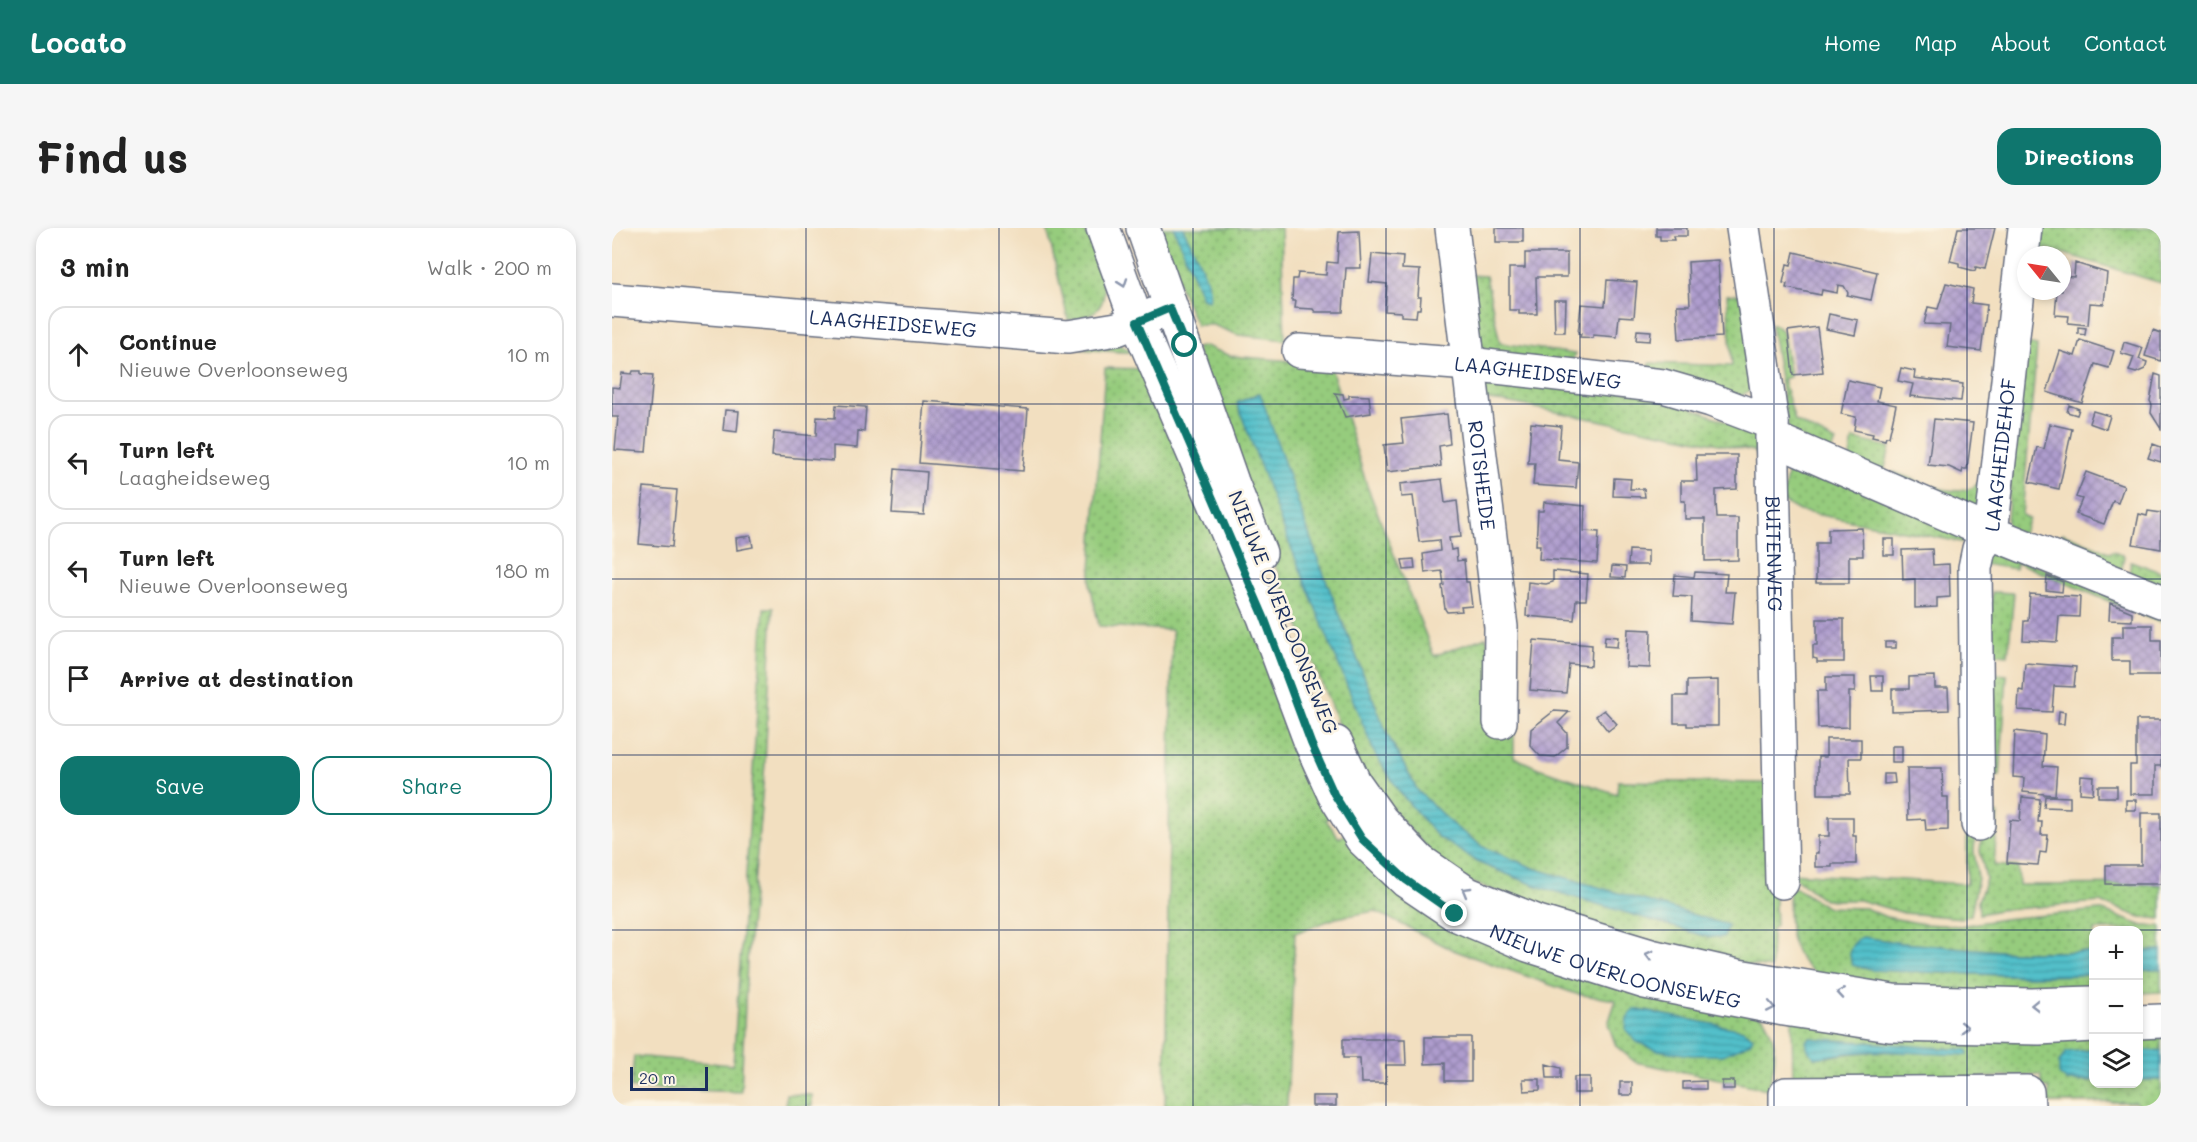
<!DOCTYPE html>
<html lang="en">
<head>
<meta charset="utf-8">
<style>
	:root { --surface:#fff; --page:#f6f6f6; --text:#222; --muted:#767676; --line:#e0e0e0; --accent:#0f766e }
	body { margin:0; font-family:Mali,sans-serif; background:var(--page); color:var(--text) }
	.controls { position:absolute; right:18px; bottom:18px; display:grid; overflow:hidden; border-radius:12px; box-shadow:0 3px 9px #0003 }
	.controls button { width:54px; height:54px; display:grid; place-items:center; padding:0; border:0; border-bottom:2px solid var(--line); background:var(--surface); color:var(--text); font:30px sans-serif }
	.compass { position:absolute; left:1405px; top:18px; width:54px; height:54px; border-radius:50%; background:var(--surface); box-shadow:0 3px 9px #0003; rotate:300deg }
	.scale { position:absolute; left:18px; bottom:15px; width:78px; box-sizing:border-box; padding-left:6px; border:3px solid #1b2f5e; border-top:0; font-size:16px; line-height:21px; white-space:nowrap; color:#1b2f5e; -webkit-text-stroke:4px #fcf5e5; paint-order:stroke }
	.stop { position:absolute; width:18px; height:18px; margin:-14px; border:4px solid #0f766e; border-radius:50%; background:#fff }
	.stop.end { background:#0f766e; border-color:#fff; box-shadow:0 2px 6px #0008 }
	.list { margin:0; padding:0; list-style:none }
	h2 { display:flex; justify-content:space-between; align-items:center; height:78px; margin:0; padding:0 24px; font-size:26px }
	h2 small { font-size:20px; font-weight:400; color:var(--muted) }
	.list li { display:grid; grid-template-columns:39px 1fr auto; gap:18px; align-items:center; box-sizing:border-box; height:96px; margin:0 12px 12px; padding:0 12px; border:2px solid var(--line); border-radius:18px }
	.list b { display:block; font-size:22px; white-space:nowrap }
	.list p { margin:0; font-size:20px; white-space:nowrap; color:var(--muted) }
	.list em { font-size:20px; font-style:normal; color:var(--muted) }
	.actions { display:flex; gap:12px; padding:18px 24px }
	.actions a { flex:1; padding:14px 0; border:2px solid var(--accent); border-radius:18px; text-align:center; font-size:21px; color:var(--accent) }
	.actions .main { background:var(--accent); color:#fff }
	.icon { flex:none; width:33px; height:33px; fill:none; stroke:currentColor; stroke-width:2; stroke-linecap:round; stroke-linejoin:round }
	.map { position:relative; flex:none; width:1549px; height:878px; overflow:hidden; border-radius:18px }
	header { display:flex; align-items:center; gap:36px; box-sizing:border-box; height:84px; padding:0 30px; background:var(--accent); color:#fff }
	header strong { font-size:28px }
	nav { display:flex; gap:33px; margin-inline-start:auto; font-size:21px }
	.intro { display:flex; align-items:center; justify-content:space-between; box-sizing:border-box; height:144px; padding:0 36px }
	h1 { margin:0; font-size:42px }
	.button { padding:15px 27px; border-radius:18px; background:var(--accent); color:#fff; font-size:21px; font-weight:700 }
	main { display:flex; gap:36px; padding:0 36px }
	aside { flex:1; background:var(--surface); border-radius:18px; box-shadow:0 3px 9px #0003 }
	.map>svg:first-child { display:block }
	.grass { fill:url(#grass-dots); stroke:#587e6e; stroke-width:1.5; fill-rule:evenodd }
	.water { fill:url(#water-rules); stroke:#367894; stroke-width:1.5 }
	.building { fill:url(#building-cross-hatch) }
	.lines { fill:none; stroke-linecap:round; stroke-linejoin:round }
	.minor-casing { stroke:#666d80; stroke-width:36 }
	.minor { stroke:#fff; stroke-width:33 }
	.oneway { stroke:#8d97ae }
	.route { stroke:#0f766e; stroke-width:8 }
	.grid { fill:none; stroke:#1b2f5e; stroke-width:1.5; stroke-opacity:0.55 }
	.labels { text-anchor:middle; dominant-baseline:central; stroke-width:5; stroke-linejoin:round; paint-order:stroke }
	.street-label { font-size:20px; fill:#1b2f5e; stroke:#fcf5e5 }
</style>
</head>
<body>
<header>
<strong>Locato</strong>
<nav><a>Home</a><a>Map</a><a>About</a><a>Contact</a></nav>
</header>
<div class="intro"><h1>Find us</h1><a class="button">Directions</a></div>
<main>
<aside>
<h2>3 min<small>Walk · 200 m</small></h2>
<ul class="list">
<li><svg class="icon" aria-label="ahead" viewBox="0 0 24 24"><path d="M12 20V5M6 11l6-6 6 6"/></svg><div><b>Continue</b><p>Nieuwe Overloonseweg</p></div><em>10 m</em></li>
<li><svg class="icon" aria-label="left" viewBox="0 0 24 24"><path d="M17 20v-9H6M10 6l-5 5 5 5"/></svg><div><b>Turn left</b><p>Laagheidseweg</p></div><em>10 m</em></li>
<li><svg class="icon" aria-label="left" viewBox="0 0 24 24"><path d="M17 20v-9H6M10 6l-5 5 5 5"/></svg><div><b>Turn left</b><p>Nieuwe Overloonseweg</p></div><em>180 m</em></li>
<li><svg class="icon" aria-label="arrive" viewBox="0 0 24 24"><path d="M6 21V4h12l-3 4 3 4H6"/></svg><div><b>Arrive at destination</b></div></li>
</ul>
<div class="actions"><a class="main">Save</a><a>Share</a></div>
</aside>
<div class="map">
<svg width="1549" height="878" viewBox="0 0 1549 878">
	<defs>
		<pattern id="grass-dots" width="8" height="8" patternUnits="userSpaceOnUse" patternTransform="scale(1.5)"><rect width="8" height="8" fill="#96cc7d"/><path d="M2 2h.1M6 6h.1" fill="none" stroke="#7aa66a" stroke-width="1.8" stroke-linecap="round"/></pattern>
		<pattern id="water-rules" width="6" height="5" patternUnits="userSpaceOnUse" patternTransform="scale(1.5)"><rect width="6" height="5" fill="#52c0ca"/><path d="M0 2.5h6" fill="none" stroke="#439ca7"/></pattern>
		<pattern id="building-cross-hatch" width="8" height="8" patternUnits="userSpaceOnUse" patternTransform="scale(1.5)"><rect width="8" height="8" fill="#af9dce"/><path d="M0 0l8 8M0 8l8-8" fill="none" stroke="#8e80aa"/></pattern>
	</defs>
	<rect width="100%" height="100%" fill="#fcf5e5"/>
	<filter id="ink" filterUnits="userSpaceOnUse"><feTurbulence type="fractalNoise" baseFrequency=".0167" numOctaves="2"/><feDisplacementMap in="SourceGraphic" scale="12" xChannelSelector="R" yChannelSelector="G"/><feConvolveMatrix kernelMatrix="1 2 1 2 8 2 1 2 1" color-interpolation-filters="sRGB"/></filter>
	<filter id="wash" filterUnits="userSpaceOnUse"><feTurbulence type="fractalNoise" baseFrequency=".008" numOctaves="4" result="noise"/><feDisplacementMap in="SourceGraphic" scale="24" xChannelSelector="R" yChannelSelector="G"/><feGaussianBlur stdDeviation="1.35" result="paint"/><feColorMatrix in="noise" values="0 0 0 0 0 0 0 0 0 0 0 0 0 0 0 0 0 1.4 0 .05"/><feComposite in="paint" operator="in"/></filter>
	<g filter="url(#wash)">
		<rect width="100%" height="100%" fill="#f2dfc0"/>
		<path class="grass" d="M435,0h37c13,34 45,88 -16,92z
			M543,0h19l28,70 5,-15 -24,-55h98l4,112 -47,-5 -25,-10h-17z
			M1423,0h117l9,3v52l-115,-35 -1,7h-9z
			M856,47l18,1 14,67 75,11 -5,12 -88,-12z
			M1130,66l13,84 -5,12 -12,8 -91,-21 3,-14 82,3 -5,-71z
			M1159,97h4l8,7 7,45 -7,2 12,42 41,21 -6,11 -41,-21z
			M501,114l23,11 -58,-4z
			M1410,115l15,3 -15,169 7,4 -8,19 -15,-6z
			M593,118l26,10 99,8 37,122 67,170 52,-19 28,87v33l24,11 79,26 1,-13 152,2 6,142 -4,4 -1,39 -90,-12 -228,-80 -96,-104 -115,-290 -46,-134zM647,165l59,167 69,174 31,57 36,35 29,21 53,22 192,57 -20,11 -168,-50 -61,-24 -42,-28 -35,-40 -27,-41 -138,-351z
			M493,140l46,1 154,376 -12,4 7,21 12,-4 24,46 -10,8 13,18 10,-6 414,185c16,24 14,46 4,72l-132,-27 -19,-16 -8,-22 8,-24 -40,-6 -123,-44 -78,-39 -39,7 -41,15 -8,173h-122l7,-476 -73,-4 -9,-42zM1022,781l109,21 10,7z
			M877,151l168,15 99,39 9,30 -11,-12 -248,-49 -27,-3z
			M1241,211l37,8 -7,30 -34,-15z
			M1378,224l-14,61 -85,-32 3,-9c20,7 68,31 84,11 7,-8 9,-21 12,-31z
			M1186,237l163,64 5,14 -167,-32 -17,-10 6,-30z
			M1450,305l49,20 2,-2 11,5 -4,24 -61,-37z
			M1378,321l171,61v13l-145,-61v7l-35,-5z
			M1519,333l30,11v22l-33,-12z
			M1380,364l22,1 -6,62 -20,-2z
			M152,380h9l-8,156 -18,198 -6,130 -110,-4 3,-32 99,9z
			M1371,445l24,2 -7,101 -16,-1z
			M1378,585l8,1 -4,51 24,2 1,18 142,-1v35l-21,-2 -40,-15 -101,8 -20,4 -1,-13 8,-22 -6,-28 3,-26z
			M1364,598l-2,25 4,27 -7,37 -8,3 -59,-5 -45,-13h-35l-35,-27 178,11v-57z
			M1177,659l8,1 29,19 39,1 21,9 38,7 36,2 43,-7 97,-9 43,16h18v24l-22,1 -1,-21h-44l-1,22h-81l-110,-9 -40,-6 -10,28 19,5 160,6 62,-1v19l-90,4 -184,-22c-35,-23 -29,-52 -30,-89z
			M1549,741v23l-22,1 -1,-22z
			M1180,789l301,18v15c-14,1 -28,-1 -34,13l8,18 71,3 1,-4h22v22h-5l-1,4h-18l-1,-4 -87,1v-15h-8v-13l-248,10zM1197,810l18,2 140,15c-45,-3 -96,-7 -140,2z
			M1549,802v21l-22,-1 -1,-18z
			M174,866l26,1v11h-26z"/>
		<path class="water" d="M562,0h9c7,15 31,58 26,72l-7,-2z
			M648,165l58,167 69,174 31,57 36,35 29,21 53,22 192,56 -4,12h-16l-168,-50 -61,-24 -42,-27 -35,-41 -27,-41 -89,-219 -49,-132z
			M1250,709l40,6 110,9h81v23l-62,1 -160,-6 -19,-5c-4,-14 -3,-20 10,-28z
			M1549,722v19l-22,2v-20z
			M1022,781l109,21 10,7 -3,6 -27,12h-32l-34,-5 -20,-8 -11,-12 1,-11z
			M1197,810l158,12 1,5 -90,-4 -32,2 -31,5 -7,-8 -2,-9z
			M1481,822v31h-26l-8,-7v-11l7,-11z
			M1527,822l22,1v29h-22z"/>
		<g id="blocks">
			<path class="building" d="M884,0h27v14h-27z
				M1044,0h31v8h-14l1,4h-14v-4h-4z
				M1346,0h37l-10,41 -9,-2 -1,4 -16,-4v-4l-9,-2z
				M747,3l2,37h-15l-3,44h-28l-2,-3 -18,-1 1,-7h-4l1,-22h4l1,-6 28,2 1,-13 10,1 2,-31z
				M1182,24l83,20 -6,28 -24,-5 1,-2 -4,-7 -6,-1 -1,8 -15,-3 -1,5 -35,-7 1,-4 -4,-1 4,-19 4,1z
				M913,25h42v24h-31l1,37h-18v-4h-10v-42h16z
				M760,26l31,3 -1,12 18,1 -2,27h3l-1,12h-3l-1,8 -15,-1v-4l-16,-1 2,-27 -18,-2z
				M1106,32l4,77 -43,2 -2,-34h13l-2,-43z
				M1463,35l32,10 -3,31 -14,-1 -2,22 -20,-2 1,-7 -14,-1 2,-24h5v-15l12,1z
				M995,52l30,2 -3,35 -15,-1 -2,21 -24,-2v3l-13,-1 1,-3h-3l3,-30 24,2z
				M1334,55l27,6 -2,14 16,2 -6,46 -34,-4 3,-22 -26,-1 4,-17 10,2z
				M942,72h12l-1,32h-10z
				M1217,86l29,6 -3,15 -29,-6z
				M1205,99l6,45 -30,3 -5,-44z
				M1466,99l8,1 -1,7 -7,-1z
				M1025,102l14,1 -1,10 -14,-1z
				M1541,102l8,3v28l-16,-5z
				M1468,112l34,11 -5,17 -14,-4 -13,39 -35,-11 13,-41 15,5z
				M1512,114l19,6 -4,11 8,3 -2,7 -9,4 -7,-2 5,-14 -13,-4z
				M1289,140l14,3 -1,7 49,6 -2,17 -51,-5 3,-12 -15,-3z
				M21,143h8v3l12,1 -7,77 -31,-2 3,-33h-6v-30l8,1 2,-15 10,1z
				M1543,146l6,2v53l-10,-16 1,-8 -2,-4z
				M1236,152l32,7 -3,14 19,4 -7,32h-3l-1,3 -13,-3 1,-3 -19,-4 2,-13 -15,-3z
				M723,165l8,1 1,5 5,-1v-3l20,1 2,17 -26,4z
				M312,173l104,8 -5,62 -104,-8z
				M224,177l30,2 -2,25 -6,-1 -1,17 -24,-2v15l-61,-5 2,-24 42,4 1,-19 18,1z
				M1457,177l10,4 -2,6 -10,-3z
				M113,182l14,1 -2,21 -14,-2z
				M1481,183l17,5 -4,13 -17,-6z
				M835,186l3,30 -11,2 2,20 -54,6 -3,-27 20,-2 -3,-24z
				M1322,191l39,4 -6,46h-4l-1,4 -13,-6 -21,-2z
				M919,195l30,3 -3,34 20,2 -2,26 -43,-3 2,-22h-7z
				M1438,196l22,5 -13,60 -30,-7 8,-35 7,2z
				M1541,216l8,3v15l-13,-4z
				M1084,227h41v34l-21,1v13l1,15h21v42l-33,1v-42h-20v-18h-4v-20h16z
				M283,241l32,3 -3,43 -32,-2z
				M1474,244l38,14 -6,17 -5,-2 -9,23 -28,-10 6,-15 -6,-2z
				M1002,250l17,1 -1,10h14l1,8 -32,-1z
				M830,251l3,24 12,-2 4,36 -12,1 2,12 5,-1 1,12 7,-1 2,22h3l3,24 -11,1 1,4 -15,1 -2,-3 -3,-23 2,-1 -2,-14 -17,2 -2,-19 17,-3 -1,-11 -20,2 -6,-46 -12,1 -1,-13z
				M32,259l33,3 -5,57 -33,-3z
				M932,274l41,4 -1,25 15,1 -2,31 -58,-4 1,-14h-4l2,-34h5z
				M1536,283l13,2v36l-28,-5 6,-30 8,2z
				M1250,300l1,28h-14v27h-33v-40h12v-14z
				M139,308l2,11 -16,3 -1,-12z
				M1272,311h10v16h-10z
				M1320,321l1,16 16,-1 1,33 -13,1v9l-22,1v-29l-12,1 -1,-30z
				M1017,322l19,1v14h-20z
				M802,331l1,10 -11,1 -2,-10z
				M1000,338l14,1 -1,11 -14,-1z
				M941,343l35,3 -2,26h-10l-2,20 -48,-4 2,-34 18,2 7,-2z
				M1083,344l32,2 -2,18h10l-3,32 -41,-3 1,-24 -19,-1 2,-21 19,2z
				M1435,348l16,6 -1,10 -16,-2z
				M1418,366l50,3 -1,20 -20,-1 -2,26 -34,-2 1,-19h4z
				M1498,375l22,9v9l-23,-1z
				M1205,391h27v43h-27v-3l-4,-1v-13h4z
				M1511,397h29v15h9v35h-31v-14h-18v-24h11z
				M1016,401l23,1 -1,38 -24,-1z
				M993,408l13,1 -1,10 -13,-1z
				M922,412l58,5 -1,21 -22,-2 -3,29 -36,-3z
				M1273,414h11v6h-11z
				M1413,435l51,4 -2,20 -20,-1 -2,26 -34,-2 1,-20 4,1z
				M1259,448h12v15h-11z
				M1323,448v12h13l1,22 -57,2v-23h17v-12z
				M1214,449h29v15h-6v35l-31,1 -1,-37h9z
				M1106,452v46h-31v-3h-13v-27h13v-15z
				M992,482l13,14 -9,7 -12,-15z
				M942,483l15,1 -11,11 9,10v14l-12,10 -15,-1 -10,-11 1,-16z
				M1447,483l6,1 -1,12h-6z
				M1524,492h25v46h-6v28h-25v-29h6z
				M1403,503l30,4 -2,31 14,1 -2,28 -32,-3 1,-14 -11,-1z
				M1214,511h35v19h-12l1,36h-32v-37h8z
				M1280,518h10v16h-10z
				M1295,540h35l1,29h5v33l-22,1 -1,-12 -17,1z
				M1272,546h10l1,9 -11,1z
				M1469,548l13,1 -1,17 -13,-1z
				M1486,558h19v11h-19z
				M1433,568l25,1v11l-26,-1z
				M1410,569l18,2 -2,23h4l-1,13h7l-2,18 -6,-1 -2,13 -31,-2 3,-43 10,1z
				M1514,572h10v10h-10z
				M1529,585h20v71h-55v-19h35z
				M1217,589h24v19h3v28h-24v3h-17v-14h3v-17h11z
				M813,809h46v44h-26v-18l-20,1z
				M731,811h62l1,26h-20v18h-25l-1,-25h-17z
				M934,836l15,4v10h-14z
				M962,849h16v16h-16z
				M911,851h17v11l-16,1z
				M1094,853v8h-23v-7z
				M1110,853h12v8h-12z
				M1008,854h12v13h-12z
				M700,868h24v10h-24z"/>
		</g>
	</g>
	<g filter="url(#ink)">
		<use href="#blocks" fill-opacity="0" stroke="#666d80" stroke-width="1.5"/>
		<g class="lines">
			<defs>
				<g id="minor">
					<path id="s1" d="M491,0l34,94 127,295 47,126 23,51 28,45 44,42 49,33 73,31 117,37 139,27 106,16 149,3 55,-3"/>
					<path d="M531,0l89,254 28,71"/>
					<path id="s2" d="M840,0l49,399 -1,95"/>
					<path id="s3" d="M1131,0l29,195 10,459"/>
					<path id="s4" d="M0,72l456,37 49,-8 41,-16"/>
					<path id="s5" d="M687,123l170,13 194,22 48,14 61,23"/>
					<path d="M1160,210l219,95 170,68"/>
					<path d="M724,515l18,39 27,38 39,41 48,33 70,28 113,34 87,20 155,25 138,4 61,-2"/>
					<path id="s6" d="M1366,596l-3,-256 4,-19 12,-16 34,-305"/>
					<path d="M1526,794l23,-1"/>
					<path d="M1174,878v-12l241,-2 1,14"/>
				</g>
			</defs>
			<use href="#minor" class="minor-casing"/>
			<use href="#minor" class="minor"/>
		</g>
		<defs><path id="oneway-chevron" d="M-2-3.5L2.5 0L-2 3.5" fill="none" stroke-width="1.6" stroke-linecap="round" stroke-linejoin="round" transform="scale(1.5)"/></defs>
		<g class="oneway">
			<use href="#oneway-chevron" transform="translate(511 55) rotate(71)"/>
			<use href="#oneway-chevron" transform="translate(854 663) rotate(-150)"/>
			<use href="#oneway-chevron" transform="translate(1037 727) rotate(-165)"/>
			<use href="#oneway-chevron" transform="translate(1229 765) rotate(-171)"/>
			<use href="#oneway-chevron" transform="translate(1423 777) rotate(179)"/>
			<use href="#oneway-chevron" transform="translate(1159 779) rotate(11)"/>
			<use href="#oneway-chevron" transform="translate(1352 799) rotate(1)"/>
		</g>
	</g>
	<g class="lines" filter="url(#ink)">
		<path class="route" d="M573,117l-15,-37 -33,14 127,295 47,126 23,51 28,45 44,41 49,34"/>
	</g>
	<path class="grid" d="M194,0v878M387,0v878M581,0v878M774,0v878M968,0v878M1162,0v878M1355,0v878M0,176h1549M0,351h1549M0,527h1549M0,702h1549"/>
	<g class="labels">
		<g class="street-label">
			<text stroke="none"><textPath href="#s4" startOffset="282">LAAGHEIDSEWEG</textPath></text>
			<text stroke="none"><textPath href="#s5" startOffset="240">LAAGHEIDSEWEG</textPath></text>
			<text stroke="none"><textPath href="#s6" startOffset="374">LAAGHEIDEHOF</textPath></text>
			<text stroke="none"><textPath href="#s2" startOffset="249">ROTSHEIDE</textPath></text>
			<text stroke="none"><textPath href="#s3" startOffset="328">BUITENWEG</textPath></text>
			<text transform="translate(672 384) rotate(68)">NIEUWE OVERLOONSEWEG</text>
			<text stroke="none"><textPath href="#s1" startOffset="954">NIEUWE OVERLOONSEWEG</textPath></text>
		</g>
	</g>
</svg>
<div class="controls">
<button>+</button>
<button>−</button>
<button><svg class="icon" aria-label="layers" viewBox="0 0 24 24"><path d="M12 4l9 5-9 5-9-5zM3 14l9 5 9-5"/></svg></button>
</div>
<svg class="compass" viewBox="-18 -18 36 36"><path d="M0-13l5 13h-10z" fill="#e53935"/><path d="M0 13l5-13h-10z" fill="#767676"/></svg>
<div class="scale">20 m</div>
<div class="stop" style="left:573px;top:117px"></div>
<div class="stop end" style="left:843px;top:686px"></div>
</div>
</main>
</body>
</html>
